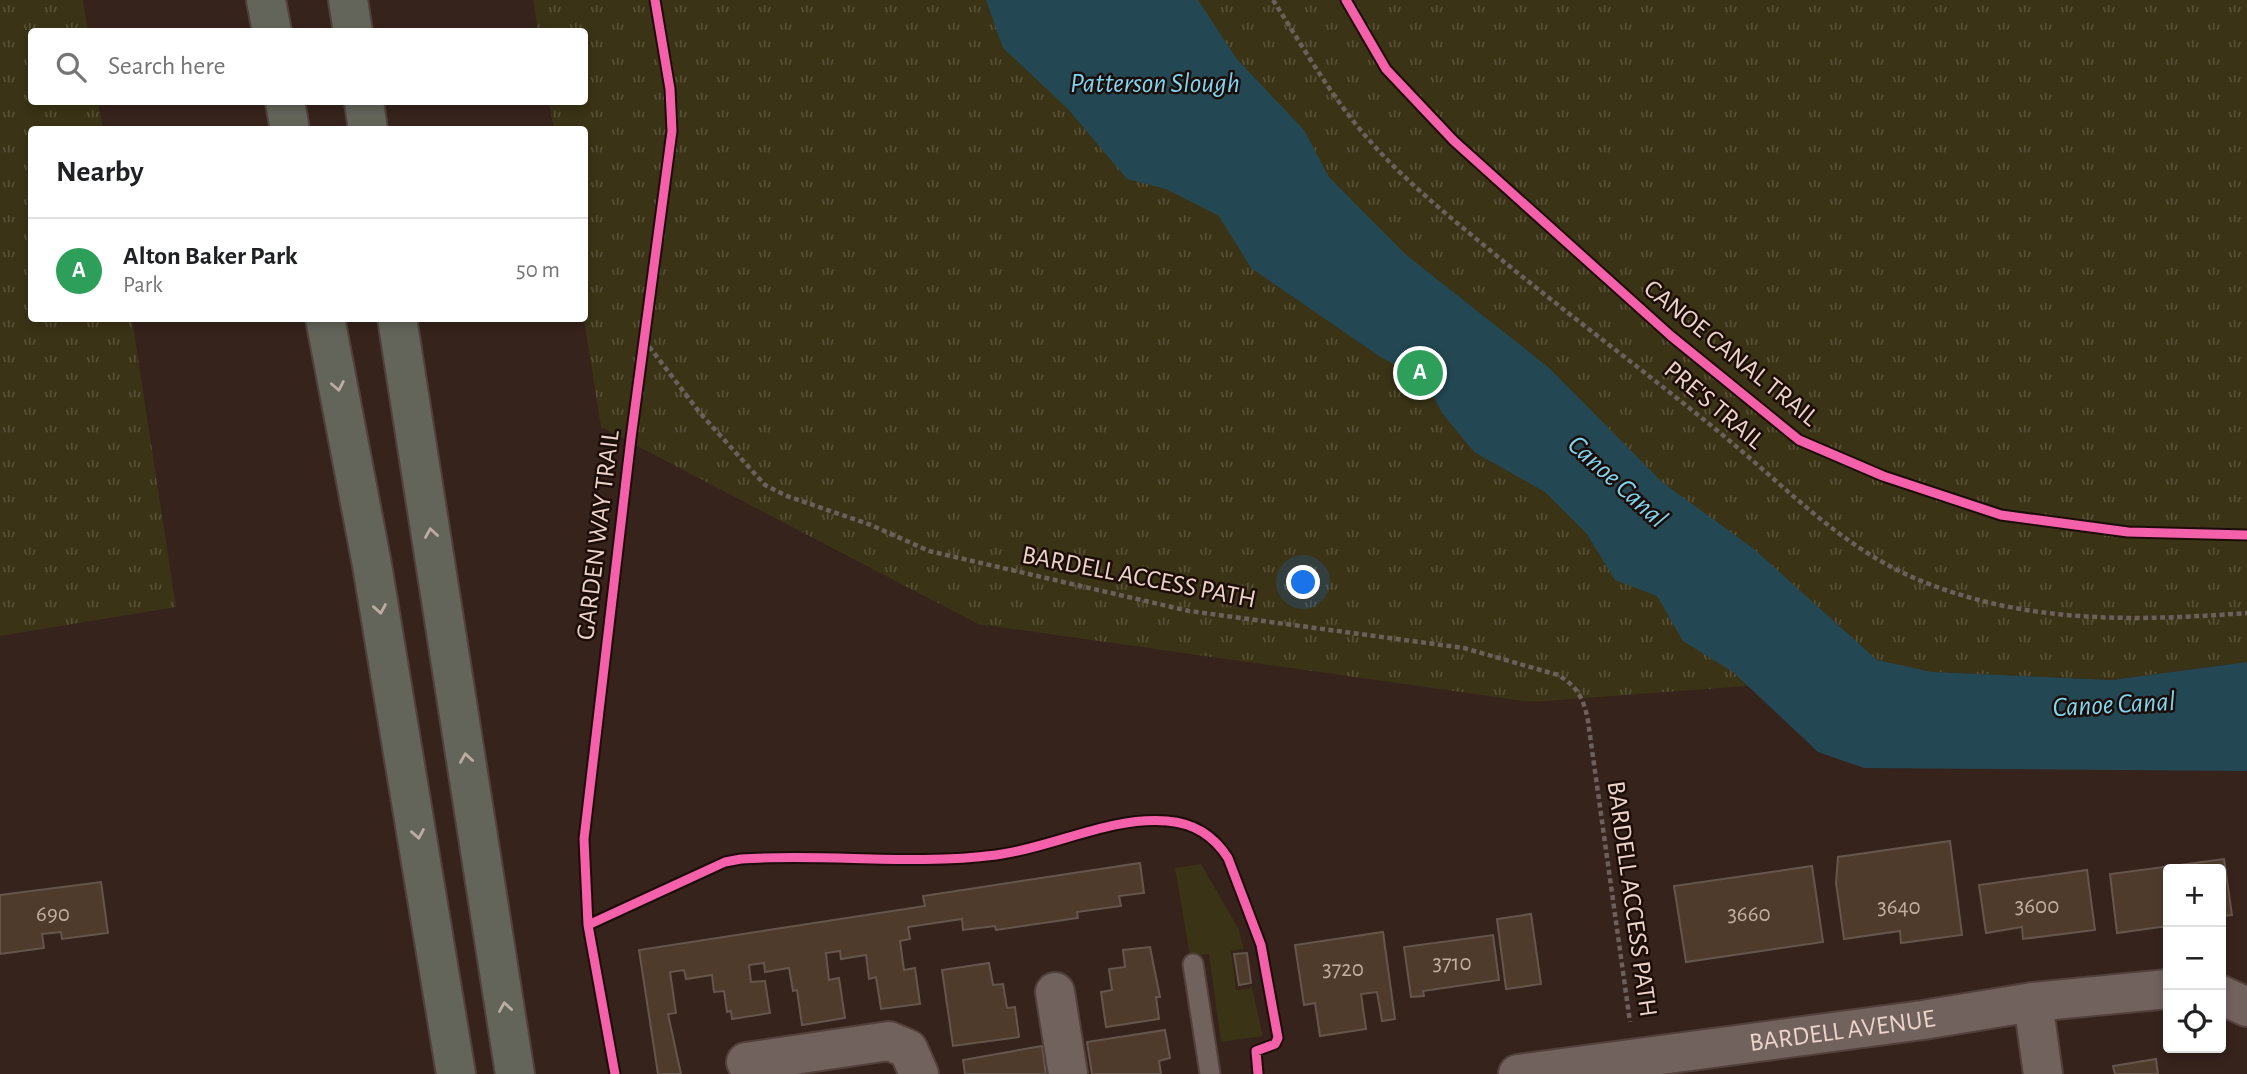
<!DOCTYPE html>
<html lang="en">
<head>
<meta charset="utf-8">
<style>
	:root { --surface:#fff; --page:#f2f2f2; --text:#202124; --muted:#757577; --line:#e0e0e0; --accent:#5f5654 }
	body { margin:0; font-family:"Alegreya Sans",sans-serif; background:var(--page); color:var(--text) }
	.controls { position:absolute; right:21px; bottom:21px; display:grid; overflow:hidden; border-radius:7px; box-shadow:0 4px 10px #0003 }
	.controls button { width:63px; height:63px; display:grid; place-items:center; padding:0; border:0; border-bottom:2px solid var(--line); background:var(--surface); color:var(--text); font:35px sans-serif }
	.you { position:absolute; left:1304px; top:583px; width:24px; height:24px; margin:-18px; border:5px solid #fff; border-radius:50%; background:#1a73e8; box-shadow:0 0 0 10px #1a73e833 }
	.badge { display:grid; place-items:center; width:46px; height:46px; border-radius:50%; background:var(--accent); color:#fff; font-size:23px; font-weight:700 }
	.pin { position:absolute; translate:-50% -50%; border:4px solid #fff; box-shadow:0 2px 7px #0006 }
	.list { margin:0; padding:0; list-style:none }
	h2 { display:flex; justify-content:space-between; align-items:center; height:91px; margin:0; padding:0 28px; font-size:30px }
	h2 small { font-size:23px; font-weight:400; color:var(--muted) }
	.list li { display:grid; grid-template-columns:46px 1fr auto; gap:21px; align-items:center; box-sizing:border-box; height:105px; padding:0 28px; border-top:2px solid var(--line) }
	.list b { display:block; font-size:26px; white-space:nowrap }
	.list p { margin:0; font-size:23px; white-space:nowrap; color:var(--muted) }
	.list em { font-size:23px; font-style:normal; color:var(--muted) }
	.icon { flex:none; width:38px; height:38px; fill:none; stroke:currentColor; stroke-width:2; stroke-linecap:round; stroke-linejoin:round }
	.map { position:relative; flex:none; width:2247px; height:1074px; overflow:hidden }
	.search { position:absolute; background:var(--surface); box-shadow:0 4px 10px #0003; left:28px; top:28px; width:560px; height:77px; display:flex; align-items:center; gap:18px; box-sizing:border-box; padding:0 24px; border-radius:7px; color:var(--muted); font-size:26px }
	.panel { position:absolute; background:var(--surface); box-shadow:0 4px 10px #0003; left:28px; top:126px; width:560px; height:196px; border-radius:7px }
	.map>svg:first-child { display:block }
	.park { fill:url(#park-tufts) }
	.garden { fill:#3a3316 }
	.water { fill:#234854 }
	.building { fill:#4e3b2b; stroke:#65564d; stroke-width:2 }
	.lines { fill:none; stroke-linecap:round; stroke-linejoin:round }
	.service-casing { stroke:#52413b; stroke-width:23 }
	.minor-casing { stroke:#52413b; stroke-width:42 }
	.motorway-casing { stroke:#52413b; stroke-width:42 }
	.path { stroke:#6d5f5b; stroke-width:4.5; stroke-dasharray:5 3.5; stroke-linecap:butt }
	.service { stroke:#72625d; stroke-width:19 }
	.minor { stroke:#72625d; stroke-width:38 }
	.motorway { stroke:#63645a; stroke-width:38 }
	.cycleway-casing { stroke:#1d0d08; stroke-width:13 }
	.cycleway { stroke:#f560ab; stroke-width:9 }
	.oneway { stroke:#bcada3 }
	.labels { text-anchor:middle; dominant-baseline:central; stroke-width:5; stroke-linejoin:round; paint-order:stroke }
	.number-label { font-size:23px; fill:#c4aea3 }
	.street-label { font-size:26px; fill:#ecd4cb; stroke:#1d0d08 }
	.water-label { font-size:28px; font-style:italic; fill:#7cd7f4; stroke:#1d0d08 }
</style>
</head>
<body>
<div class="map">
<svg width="2247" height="1074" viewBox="0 0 2247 1074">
	<defs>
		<pattern id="park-tufts" width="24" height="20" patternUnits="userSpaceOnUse" patternTransform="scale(1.75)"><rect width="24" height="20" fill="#3a3316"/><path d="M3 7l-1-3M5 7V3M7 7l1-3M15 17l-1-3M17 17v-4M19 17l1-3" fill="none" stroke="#575037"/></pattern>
	</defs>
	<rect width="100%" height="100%" fill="#36231c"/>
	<path class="park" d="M0,0h83l5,31 -56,1v70h66l5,27 -71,1v188l100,1 44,288 -176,29z
		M533,0h1714v662l-135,18 -180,-8 -400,30 -554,-78 -377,-197 -17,-108v-189l-30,-1 -5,-27h35v-70l-46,-1z"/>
	<path class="garden" d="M1201,864l37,64 6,21 -13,2 5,39 16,-2 11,48 -42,6 -12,-88 -19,2 -15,-88z"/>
	<path class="water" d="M986,0h212l38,58 68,72 25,47 76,77 143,113 114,115 92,67 123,111 55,12 180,8 135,-18v109l-383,-3 -46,-16 -85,-80 -50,-31 -26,-45 -42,-16 -28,-46 -42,-42 -71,-40 -32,-39 -16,-31 -47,-26 -128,-88 -32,-52 -53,-27 -39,-10 -60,-71 -64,-60z"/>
	<path class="building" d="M1950,841l12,94 -61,8 -1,-12 -56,8 -8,-56 2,-26z
		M2224,859l8,56 -11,1v-47h-53v57l-51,7 -7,-59z
		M1140,863l4,30 -25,3 2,10 -44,6 1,6 -82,12 -1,-4 -32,4 -1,-11 -54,8 2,12 -10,2 4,29 11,-2 5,36 -39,5 -5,-32 -7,2 -3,-24 -25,4 -1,-8 -14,2 3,27 10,-2 6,40 -43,7 -5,-35 -4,1 -4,-23 -24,4 -1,-9 -15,2 2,17 14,-1 5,32 -38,6 -1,-8 -4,1 -3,-21 -10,1 -2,-17 -26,4 -2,-9 -14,2 6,41 -8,1 13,60h-23l-19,-124 286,-44 -2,-10z
		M1812,866l11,76 -137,20 -12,-76z
		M2087,870l8,60 -72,9 -1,-12 -36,6 -7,-48z
		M101,882l7,51 -46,6 -1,-7 -19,2 2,14 -44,6v-59z
		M1531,914l10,70 -35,5 -9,-70z
		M1383,932l12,87 -13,2 -5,-29 -16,2 5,35 -46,7 -5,-33 -11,2 -9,-60z
		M1493,935l6,45 -76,11 1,5 -13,1 -7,-50z
		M1150,947l10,50h-4l3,22 -53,8 -5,-35 11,-2 -3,-21 16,-2 -2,-17z
		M1247,953l4,30 -12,2 -5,-31z
		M989,963l4,22 10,-1 4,24 8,-1 4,30 -66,9 -11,-76z
		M1165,1030l5,28 -11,3 2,13h-69l-5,-32z
		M1042,1046l4,28h-81l-2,-14z
		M2156,1059l2,15h-43l-2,-8z"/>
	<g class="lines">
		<defs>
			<path id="service" d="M1193,964l17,110"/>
			<g id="minor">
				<path d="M1055,992l13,82"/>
				<path d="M2221,995l26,12"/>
				<path d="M2033,1002l10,72"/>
				<path d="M746,1062l143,-21 19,8 11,25"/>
				<path id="s1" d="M1518,1074l405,-54 110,-18 135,-13"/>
			</g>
			<path id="motorway" d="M266,0l6,32
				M348,0l5,32
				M285,102l5,28
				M364,102l4,28
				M325,318l47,247 84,509
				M397,318l118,756"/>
		</defs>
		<use href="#service" class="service-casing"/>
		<use href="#minor" class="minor-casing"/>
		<use href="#motorway" class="motorway-casing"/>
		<path class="path" d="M1273,0c30,47 59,98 96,140 35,40 76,73 117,107 76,63 156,122 233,185 69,56 125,120 210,152 104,40 209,37 318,29
			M644,340l56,73 65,72 22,11 84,29 58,26 260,60 275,37 94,27c19,11 26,24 30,46l42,301"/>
		<use href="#service" class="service"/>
		<use href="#minor" class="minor"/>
		<use href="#motorway" class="motorway"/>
		<defs>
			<path id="cycleway" d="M1346,0l40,69 68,72 217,195 128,104 84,36 118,39 127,17 119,3
				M588,925l137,-63 16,-3c85,-6 170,7 255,-4 56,-7 114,-39 171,-34 27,2 47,15 61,37l33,87 17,93 -3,6 -19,7 2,23
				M615,1074l-27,-149 -4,-86 47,-401 41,-307 -2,-42 -15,-89"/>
		</defs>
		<use href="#cycleway" class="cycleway-casing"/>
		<use href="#cycleway" class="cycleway"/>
	</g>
	<defs><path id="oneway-chevron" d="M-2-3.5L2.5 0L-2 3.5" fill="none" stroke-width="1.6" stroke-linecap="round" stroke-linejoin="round" transform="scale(1.75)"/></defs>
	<g class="oneway">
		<use href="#oneway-chevron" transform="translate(338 386) rotate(79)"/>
		<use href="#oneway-chevron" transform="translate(431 533) rotate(-99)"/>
		<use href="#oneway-chevron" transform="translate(380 609) rotate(80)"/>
		<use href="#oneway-chevron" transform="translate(466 758) rotate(-99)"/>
		<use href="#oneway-chevron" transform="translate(418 834) rotate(80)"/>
		<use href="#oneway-chevron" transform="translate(505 1007) rotate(-99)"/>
	</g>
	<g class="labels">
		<g class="number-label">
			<text x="2037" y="906">3600</text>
			<text x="1899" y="907">3640</text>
			<text x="53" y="914">690</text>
			<text x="1749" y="914">3660</text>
			<text x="1452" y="963">3710</text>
			<text x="1343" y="969">3720</text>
		</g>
		<g class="street-label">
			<text transform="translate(1731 353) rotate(39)">CANOE CANAL TRAIL</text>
			<text transform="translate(1714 405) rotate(40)">PRE'S TRAIL</text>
			<text transform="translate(598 535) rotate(-83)">GARDEN WAY TRAIL</text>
			<text transform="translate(1139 577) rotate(11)">BARDELL ACCESS PATH</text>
			<text transform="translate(1632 899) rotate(82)">BARDELL ACCESS PATH</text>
			<text stroke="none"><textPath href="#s1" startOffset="327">BARDELL AVENUE</textPath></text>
		</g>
		<g class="water-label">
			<text x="1155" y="84">Patterson Slough</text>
			<text transform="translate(1617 482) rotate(42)">Canoe Canal</text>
			<text transform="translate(2114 705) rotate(-3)">Canoe Canal</text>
		</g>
	</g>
</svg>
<div class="controls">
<button>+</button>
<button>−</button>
<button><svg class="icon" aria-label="locate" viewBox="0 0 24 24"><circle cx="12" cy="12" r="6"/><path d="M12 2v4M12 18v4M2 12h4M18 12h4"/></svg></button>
</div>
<div class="you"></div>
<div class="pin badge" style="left:1420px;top:373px;background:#2e9e5b">A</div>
<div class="search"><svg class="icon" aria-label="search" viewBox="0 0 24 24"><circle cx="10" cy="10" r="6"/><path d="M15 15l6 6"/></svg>Search here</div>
<section class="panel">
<h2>Nearby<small></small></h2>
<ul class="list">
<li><span class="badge" style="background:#2e9e5b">A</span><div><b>Alton Baker Park</b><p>Park</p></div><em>50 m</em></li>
</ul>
</section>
</div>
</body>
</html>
